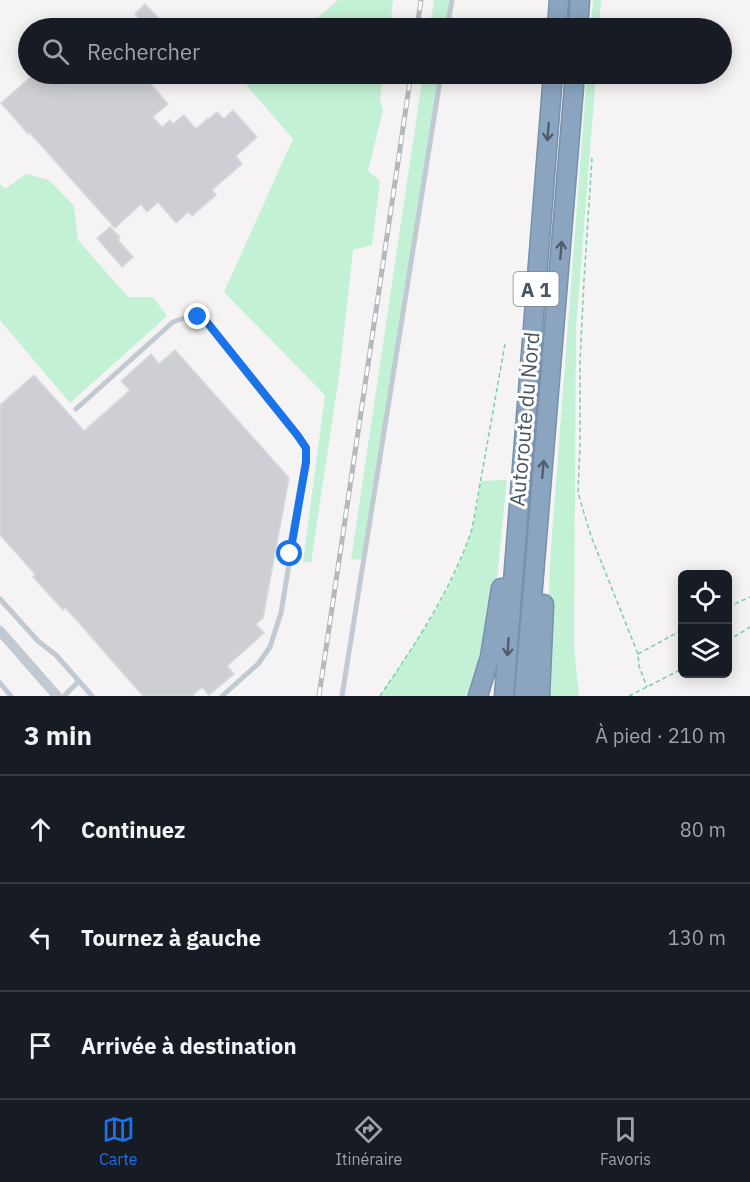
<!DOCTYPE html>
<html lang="fr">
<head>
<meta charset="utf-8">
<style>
	:root { --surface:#171b24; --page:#242831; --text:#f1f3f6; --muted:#9ea1a6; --line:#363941; --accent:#1a73e8 }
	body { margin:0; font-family:"IBM Plex Sans",sans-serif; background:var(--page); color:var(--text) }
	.controls { position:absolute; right:18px; bottom:18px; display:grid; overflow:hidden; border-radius:9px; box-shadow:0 3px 15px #0003 }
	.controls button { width:54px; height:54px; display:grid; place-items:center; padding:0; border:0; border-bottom:2px solid var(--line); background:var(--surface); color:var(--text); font:30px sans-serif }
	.stop { position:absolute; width:18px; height:18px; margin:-14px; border:4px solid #1a73e8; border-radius:50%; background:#fff }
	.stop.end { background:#1a73e8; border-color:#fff; box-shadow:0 2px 6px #0008 }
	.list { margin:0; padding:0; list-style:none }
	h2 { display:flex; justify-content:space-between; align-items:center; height:78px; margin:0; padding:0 24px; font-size:26px }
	h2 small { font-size:20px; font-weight:400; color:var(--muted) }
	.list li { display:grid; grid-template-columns:39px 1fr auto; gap:18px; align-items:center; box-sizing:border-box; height:108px; padding:0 24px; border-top:2px solid var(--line) }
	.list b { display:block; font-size:22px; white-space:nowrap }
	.list em { font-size:20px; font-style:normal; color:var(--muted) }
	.icon { flex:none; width:33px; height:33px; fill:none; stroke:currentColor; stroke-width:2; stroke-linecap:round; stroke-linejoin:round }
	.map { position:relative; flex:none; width:750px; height:696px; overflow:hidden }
	.search { position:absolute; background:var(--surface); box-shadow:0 3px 15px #0003; left:18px; right:18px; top:18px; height:66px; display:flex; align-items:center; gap:15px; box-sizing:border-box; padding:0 21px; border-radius:33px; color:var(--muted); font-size:22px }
	.sheet { height:402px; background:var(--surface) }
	nav { display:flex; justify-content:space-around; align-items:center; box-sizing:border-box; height:84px; border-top:2px solid var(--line); background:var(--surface); font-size:16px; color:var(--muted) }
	nav a { display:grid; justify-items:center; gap:3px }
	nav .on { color:var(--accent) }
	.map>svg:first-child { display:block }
	.green { fill:#c3f1d5 }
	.building { fill:#cdcfd5; stroke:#d7d9de; stroke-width:1.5 }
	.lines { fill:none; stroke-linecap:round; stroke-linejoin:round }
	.motorway-casing { stroke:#7690ad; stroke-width:21 }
	.path { stroke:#7ad0a6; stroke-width:1.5; stroke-dasharray:4.5 3; stroke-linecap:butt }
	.service { stroke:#c1cad2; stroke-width:5 }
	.minor { stroke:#c1cad2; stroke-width:10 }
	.motorway { stroke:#8ba5c1; stroke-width:18 }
	.rail-casing { stroke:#b5b8bd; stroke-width:5 }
	.rail { stroke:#fff; stroke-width:3; stroke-dasharray:9; stroke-linecap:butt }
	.oneway { stroke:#505e6b }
	.route { stroke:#1a73e8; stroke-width:8 }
	.labels { text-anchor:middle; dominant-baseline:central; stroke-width:6; stroke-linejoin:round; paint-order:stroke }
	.shield { fill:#fff; stroke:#808990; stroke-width:1.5 }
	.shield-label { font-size:20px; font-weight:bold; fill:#4a5661 }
	.street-label { font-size:21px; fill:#4a5661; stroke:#fff }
</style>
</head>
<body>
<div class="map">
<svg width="750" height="696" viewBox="0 0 750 696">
	<rect width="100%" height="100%" fill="#f5f3f3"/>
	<path class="green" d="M338,0h55l-3,28h-84z
		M434,0h17l-4,28h-17z
		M593,0h8l-2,28h-8z
		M254,74h129l-3,25 3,11 -15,61 12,10 -8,64 -19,5 -14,126 -28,186h-8l22,-167 -101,-103 69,-153 -49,-57z
		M423,74h17l-77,485 -12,1z
		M587,74h9l-20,254 -2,319 5,49h-33l4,-134z
		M26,174l23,6 25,26 4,34 50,57h25l14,19 -97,87 -70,-83v-136l5,5z
		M507,480l-14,138 -21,78h-92c34,-52 74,-104 91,-165 5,-16 7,-33 10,-50z"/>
	<path class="building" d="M145,4l19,20 -5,4h-11l-13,-14z
		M34,74h81l7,7 8,-7h28l-9,8 19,22 -15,13 9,10 8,-7 3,4 11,-9 12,14 12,-11 1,1 8,-7 7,7 9,-9 24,27 -21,19 6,8 -30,26 4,5 -24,21 -4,-4 -12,11 -18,-21 -11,10 -6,-8 -26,24 -86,-96 -1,2 -27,-31z
		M110,227l10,10 -2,3 15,17 -11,10 -25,-29z
		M175,350l114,128 -26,140 -7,6 8,9 -37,33 7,8 -25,21 -7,-8 -10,9h-49l-78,-89 -2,3 -30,-33 2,-3 -35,-39v-130l34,-30 50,56 46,-41 -9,-9 30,-27 8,10z"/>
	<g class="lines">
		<defs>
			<path id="motorway" d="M557,28l2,-28
				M578,28l2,-28
				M478,696l12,-39 11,-69
				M504,696l49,-622
				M524,696l51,-622
				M540,696l4,-92"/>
		</defs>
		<use href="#motorway" class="motorway-casing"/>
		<path class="path" d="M592,158l-8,122 -4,82v83l-2,48 13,43 47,118 1,12 8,21
			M728,607l22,-10
			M728,641l22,-14
			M638,654l44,-24
			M380,696c36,-53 71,-105 92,-167l33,-185
			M629,696l53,-27"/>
		<path class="service" d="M447,28l5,-28
			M76,409l97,-87c12,-5 21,-7 33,-1l93,115 7,12v14l-25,151 -11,34 -12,17 -36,32
			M0,599l38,42 18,14 36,41
			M0,683l11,13
			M64,696l15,-15
			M342,696l99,-622"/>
		<path class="minor" d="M0,631l57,65"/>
		<use href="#motorway" class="motorway"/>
		<defs>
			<path id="rail" d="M417,28l4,-28
				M319,696l92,-622"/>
		</defs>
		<use href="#rail" class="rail-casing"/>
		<use href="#rail" class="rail"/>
	</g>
	<defs><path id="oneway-shaft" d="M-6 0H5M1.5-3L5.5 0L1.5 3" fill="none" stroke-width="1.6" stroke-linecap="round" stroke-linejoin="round" transform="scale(1.5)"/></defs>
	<g class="oneway">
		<use href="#oneway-shaft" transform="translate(548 132) rotate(95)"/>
		<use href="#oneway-shaft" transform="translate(561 250) rotate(-85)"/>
		<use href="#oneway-shaft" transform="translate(543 469) rotate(-85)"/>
		<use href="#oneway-shaft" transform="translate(508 647) rotate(94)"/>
	</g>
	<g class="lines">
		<path class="route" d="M198,317l8,4 92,115 8,12v14l-16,92"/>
	</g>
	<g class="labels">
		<rect class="shield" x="513.5" y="272" width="45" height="34" rx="4.5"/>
		<g class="shield-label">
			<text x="536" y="289">A 1</text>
		</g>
		<g class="street-label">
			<text transform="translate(524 419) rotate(-85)">Autoroute du Nord</text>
		</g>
	</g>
</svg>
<div class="controls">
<button><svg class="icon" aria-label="locate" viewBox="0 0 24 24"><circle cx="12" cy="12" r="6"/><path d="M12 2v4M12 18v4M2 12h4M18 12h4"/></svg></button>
<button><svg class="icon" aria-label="layers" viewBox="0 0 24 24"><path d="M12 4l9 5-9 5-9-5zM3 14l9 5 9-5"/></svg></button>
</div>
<div class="stop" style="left:290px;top:554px"></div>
<div class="stop end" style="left:198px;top:317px"></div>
<div class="search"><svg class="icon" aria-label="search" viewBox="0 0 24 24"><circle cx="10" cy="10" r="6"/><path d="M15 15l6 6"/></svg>Rechercher</div>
</div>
<section class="sheet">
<h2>3 min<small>À pied · 210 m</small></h2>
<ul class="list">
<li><svg class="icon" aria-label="ahead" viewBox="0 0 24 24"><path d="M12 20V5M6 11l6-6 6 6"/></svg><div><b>Continuez</b></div><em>80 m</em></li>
<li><svg class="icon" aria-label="left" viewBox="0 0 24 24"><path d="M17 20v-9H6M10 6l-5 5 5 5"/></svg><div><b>Tournez à gauche</b></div><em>130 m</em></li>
<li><svg class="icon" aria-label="arrive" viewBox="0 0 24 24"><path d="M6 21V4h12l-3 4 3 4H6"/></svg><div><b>Arrivée à destination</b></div></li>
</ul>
</section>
<nav>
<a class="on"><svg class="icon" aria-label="map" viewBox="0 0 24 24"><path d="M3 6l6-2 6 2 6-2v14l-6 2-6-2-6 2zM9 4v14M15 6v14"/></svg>Carte</a>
<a><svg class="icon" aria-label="directions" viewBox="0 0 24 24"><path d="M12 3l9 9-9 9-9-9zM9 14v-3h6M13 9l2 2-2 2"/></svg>Itinéraire</a>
<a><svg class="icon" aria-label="saved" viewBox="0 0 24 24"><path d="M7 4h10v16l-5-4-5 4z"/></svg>Favoris</a>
</nav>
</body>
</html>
